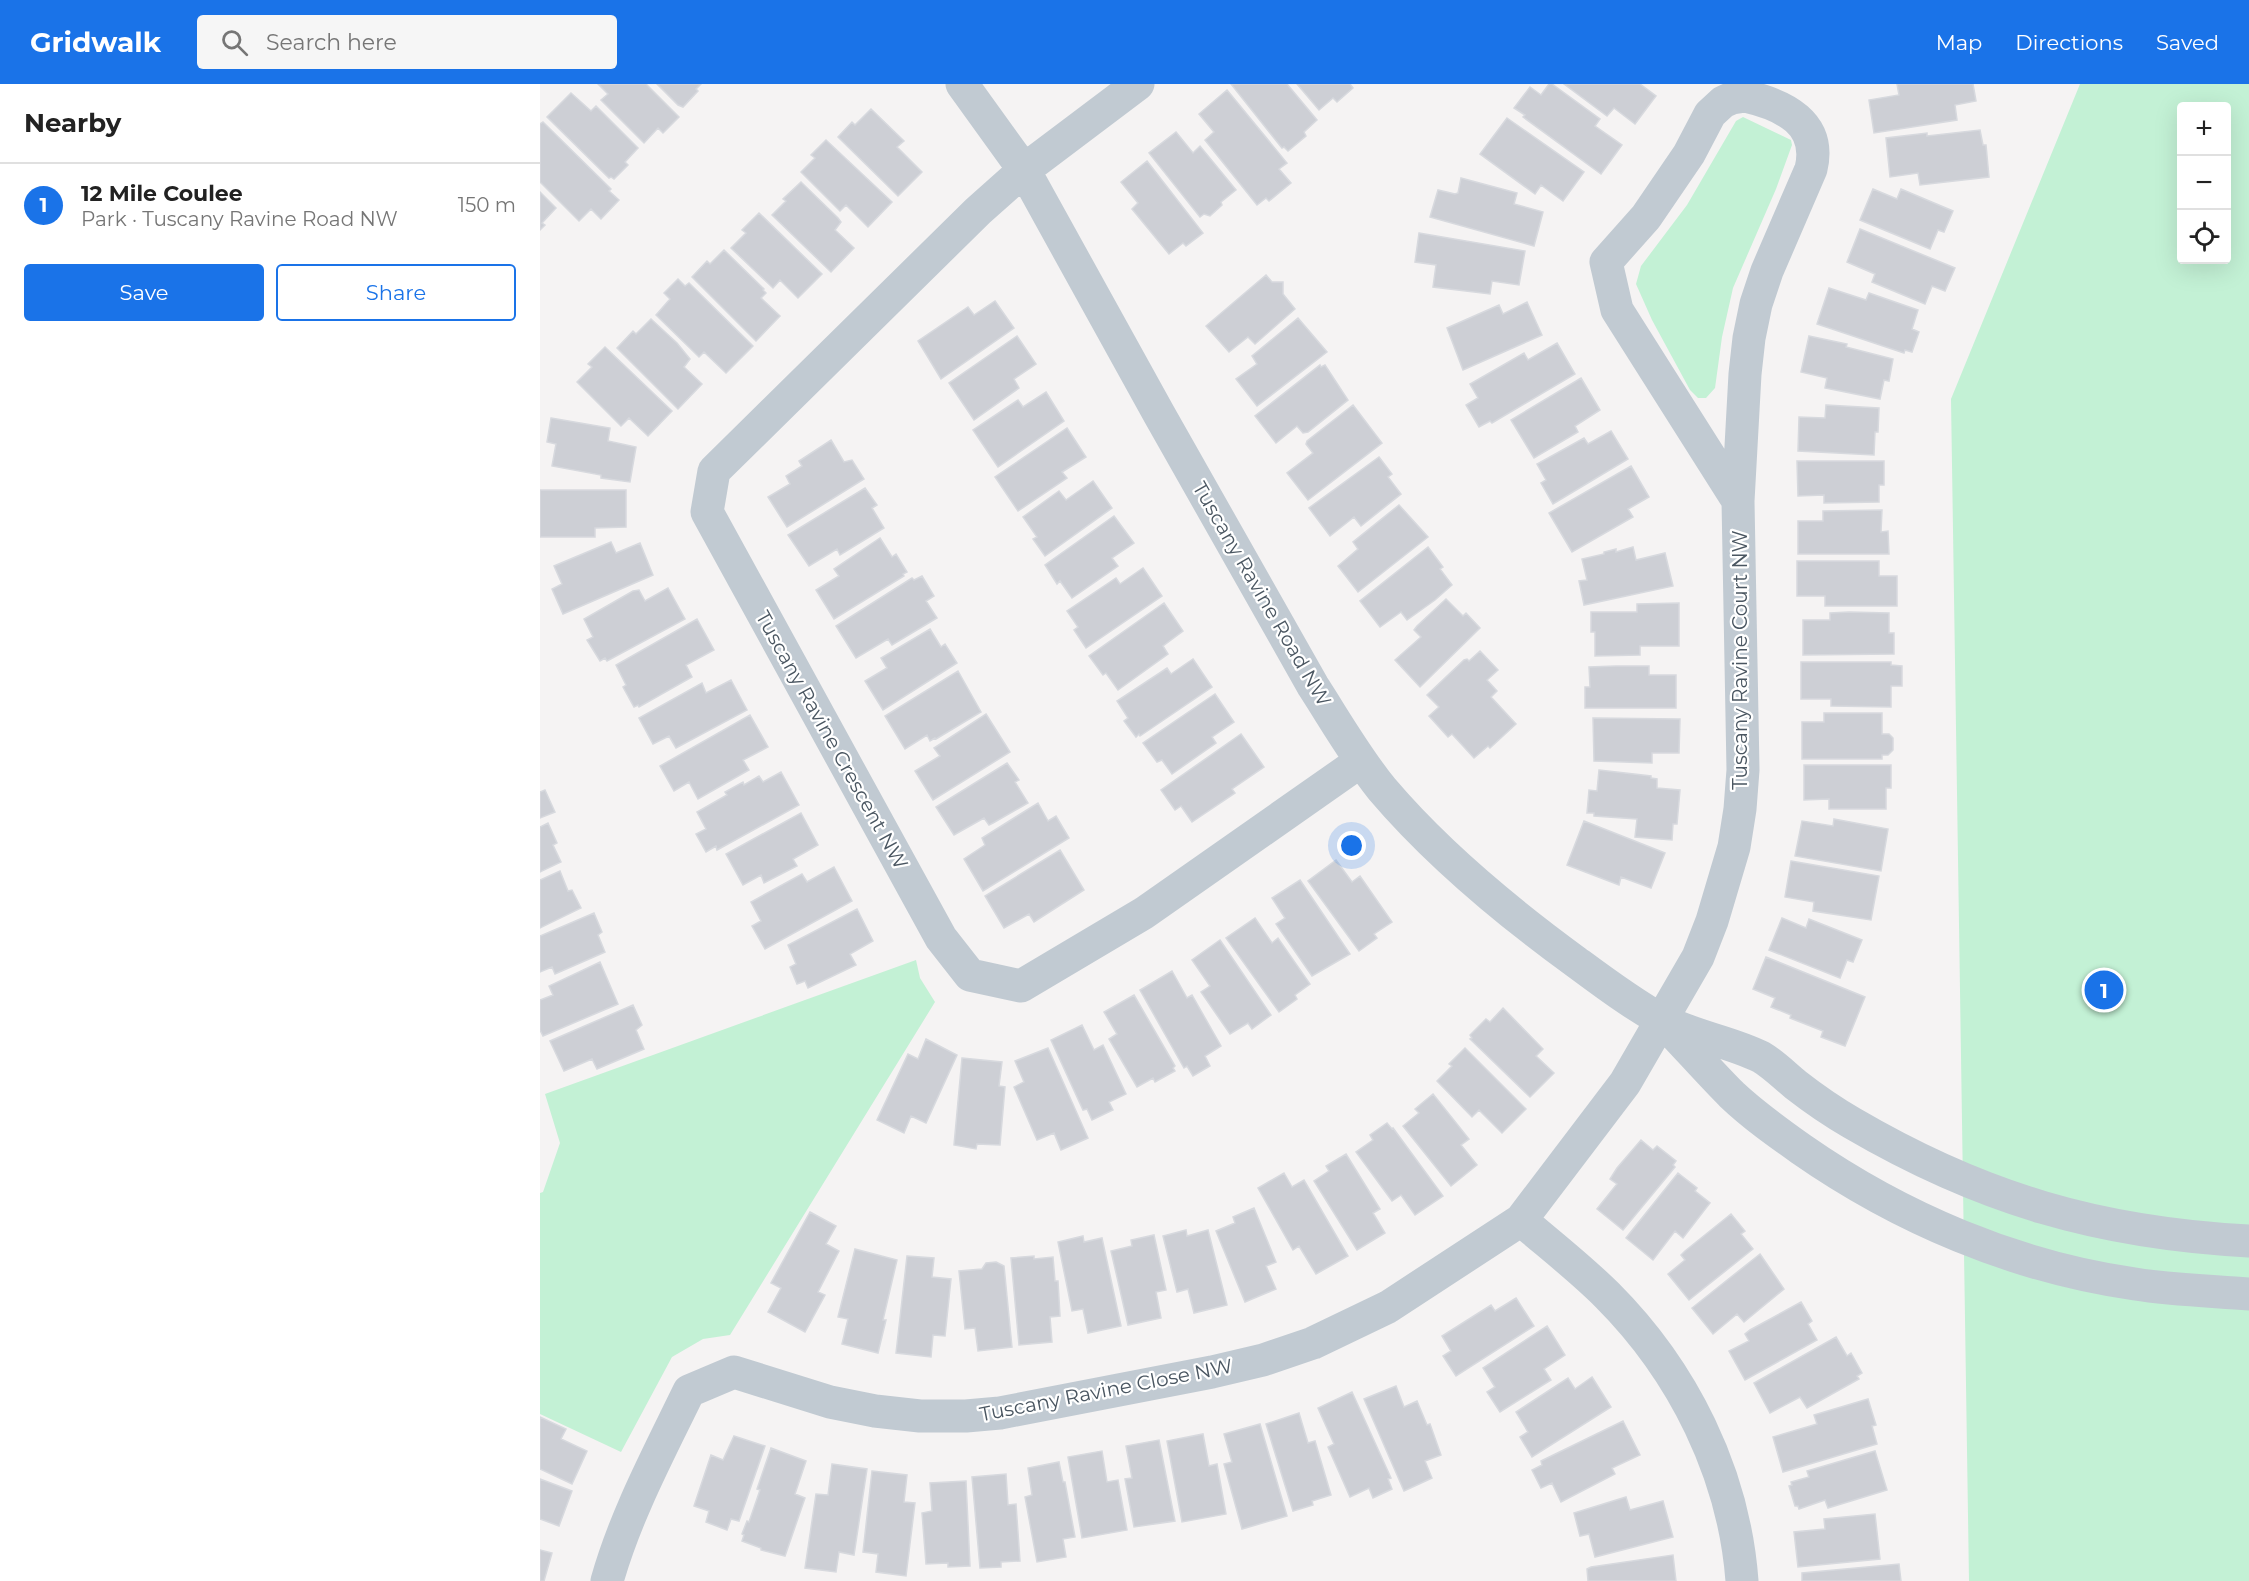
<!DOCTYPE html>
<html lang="en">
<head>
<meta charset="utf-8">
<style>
	:root { --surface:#fff; --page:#f6f6f6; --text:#222; --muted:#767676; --line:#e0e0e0; --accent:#1a73e8 }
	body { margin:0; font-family:Montserrat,sans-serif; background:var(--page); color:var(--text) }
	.controls { position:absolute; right:18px; top:18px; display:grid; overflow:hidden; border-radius:6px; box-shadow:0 6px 24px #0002 }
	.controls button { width:54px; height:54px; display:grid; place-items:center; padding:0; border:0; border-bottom:2px solid var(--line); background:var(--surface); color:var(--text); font:30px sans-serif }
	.you { position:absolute; left:812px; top:762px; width:21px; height:21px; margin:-15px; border:4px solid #fff; border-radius:50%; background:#1a73e8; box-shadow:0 0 0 9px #1a73e833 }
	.badge { display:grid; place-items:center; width:39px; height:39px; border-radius:50%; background:var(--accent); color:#fff; font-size:20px; font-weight:700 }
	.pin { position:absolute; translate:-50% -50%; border:3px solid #fff; box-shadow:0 2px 6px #0006 }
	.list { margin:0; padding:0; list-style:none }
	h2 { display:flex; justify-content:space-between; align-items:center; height:78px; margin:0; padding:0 24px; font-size:26px }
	h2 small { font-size:20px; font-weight:400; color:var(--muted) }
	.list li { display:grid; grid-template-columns:39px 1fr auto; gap:18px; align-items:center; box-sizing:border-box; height:84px; padding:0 24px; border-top:2px solid var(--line) }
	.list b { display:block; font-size:22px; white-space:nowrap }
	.list p { margin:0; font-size:20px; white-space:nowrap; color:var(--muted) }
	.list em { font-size:20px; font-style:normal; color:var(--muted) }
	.actions { display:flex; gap:12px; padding:18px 24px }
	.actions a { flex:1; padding:14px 0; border:2px solid var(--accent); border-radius:6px; text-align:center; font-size:21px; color:var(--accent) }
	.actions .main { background:var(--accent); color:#fff }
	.icon { flex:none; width:33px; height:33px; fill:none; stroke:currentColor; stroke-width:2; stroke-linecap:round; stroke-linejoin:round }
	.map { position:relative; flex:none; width:1709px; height:1497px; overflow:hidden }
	header { display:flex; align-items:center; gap:36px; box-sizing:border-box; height:84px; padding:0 30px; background:var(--accent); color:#fff }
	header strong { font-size:28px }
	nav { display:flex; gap:33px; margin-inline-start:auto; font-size:21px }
	.search { width:420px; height:54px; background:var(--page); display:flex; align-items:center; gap:15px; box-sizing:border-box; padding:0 21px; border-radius:6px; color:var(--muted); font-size:22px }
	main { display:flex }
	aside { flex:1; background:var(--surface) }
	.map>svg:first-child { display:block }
	.green { fill:#c3f1d5; fill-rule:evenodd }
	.building { fill:#cdcfd5; stroke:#d7d9de; stroke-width:1.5 }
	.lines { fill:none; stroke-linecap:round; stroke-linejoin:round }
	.minor { stroke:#c1cad2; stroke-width:33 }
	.labels { text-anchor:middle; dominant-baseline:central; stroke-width:4.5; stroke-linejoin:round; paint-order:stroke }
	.street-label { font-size:20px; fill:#4a5661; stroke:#fff }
</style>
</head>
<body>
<header>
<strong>Gridwalk</strong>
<div class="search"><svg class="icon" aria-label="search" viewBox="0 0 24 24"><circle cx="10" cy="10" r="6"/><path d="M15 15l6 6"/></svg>Search here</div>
<nav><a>Map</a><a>Directions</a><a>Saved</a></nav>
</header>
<main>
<aside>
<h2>Nearby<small></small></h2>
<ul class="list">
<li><span class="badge">1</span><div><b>12 Mile Coulee</b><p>Park · Tuscany Ravine Road NW</p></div><em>150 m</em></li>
</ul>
<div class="actions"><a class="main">Save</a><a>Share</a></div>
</aside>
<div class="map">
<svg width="1709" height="1497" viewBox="0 0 1709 1497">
	<rect width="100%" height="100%" fill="#f5f3f3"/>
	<path class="green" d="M1540,0h169v1497h-280l-18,-1182zM1642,22h44v154h-44z
		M1203,33l48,23 1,5 -16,44 -43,99 -11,49 -7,51 -9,10h-8l-8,-8 -38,-70 -16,-36 5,-18 46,-61 49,-84z
		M376,876l4,18 15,24 -205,333 -27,4 -31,18 -51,95 -81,-38v-221l3,-1 17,-49 -15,-49z"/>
	<path class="building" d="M58,0h48l33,33 -16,16 -5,-5 -14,15 -43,-43 7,-6z
		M117,0h44l-5,5 2,2 -15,16 -5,-2z
		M691,0h56l30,36 -13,12 2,4 -18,15 -4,-4 -2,1z
		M757,0h53l3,4 -16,14 -4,-4 -14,12z
		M1009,0h3l48,35 -5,7 27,19 -21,29 -78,-57 2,-2 -11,-7 16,-21 11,8z
		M1024,0h76l16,12 -21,28 -21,-16 -7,8z
		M1357,0h76l3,17 -21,4 2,15 -83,13 -5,-33 30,-5z
		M687,6l60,73 -8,6 12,14 -22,18 -3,-3 -9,7 -52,-65 9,-8 -15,-18z
		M31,9l20,18 5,-5 42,42 -13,14 3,3 -14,14 -3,-2 -2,1 -62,-61z
		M331,25l33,32 -7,6 25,25 -24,24 -60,-59 14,-15 3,3z
		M967,34l77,54 -21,29 -22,-16 -6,9 -55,-40z
		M3,38l68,67 -2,2 10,9 -18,19 -10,-10 -12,12 -39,-39v-58z
		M1440,46l3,15h3l3,32 -69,8 -2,-12 -28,4 -4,-39 41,-5v3z
		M636,48l17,21 7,-7 36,44 -15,12 1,3 -12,11 -6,-2 -4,3 -51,-64z
		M286,56l66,62 -24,25 -22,-22 -6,6 -39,-39 14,-14 -4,-3z
		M607,77l56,72 -17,13 -3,-3 -14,11 -37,-45 6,-6 -17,-21z
		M921,94l56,15 -3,11 29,8 -9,34 -104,-29 8,-27 17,4 3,-1z
		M261,98l37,36 3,4 -6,8 19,18 -23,24 -59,-57 14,-14 -3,-2z
		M1333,105l24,10 4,-10 52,22 -9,21 -6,-2 -8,19 -70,-29z
		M0,108l16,16 -14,15 3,2 -5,5z
		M219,129l63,61 -24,24 -18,-18 -7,8 -42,-40 15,-15 -4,-3z
		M1320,145l95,39 -10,23 -13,-5 -7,18 -53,-22 3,-8 -28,-12z
		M879,149l106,18 -6,34 -27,-4 -2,13 -57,-7 3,-22 -21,-3z
		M184,166l40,39 -1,1 3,3 -5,5 19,18 -24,25 -64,-64 15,-16 3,3z
		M726,191l6,7h11v12l12,15 -40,35 -7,-7 -19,15 -23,-26z
		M138,195l7,7 4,-3 64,63 -27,27 -22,-21 -5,5 -43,-42 14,-16 -6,-6z
		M1289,204l37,12 3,-7 49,17 -6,19 7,3 -7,20 -7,-2 -1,3 -87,-29z
		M455,217l19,27 -73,51 -23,-38 50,-34 6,8z
		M987,218l15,33 -79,35 -16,-42 52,-23 4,9z
		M758,234l29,34 -70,54 -21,-27 21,-15 -5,-8z
		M111,235l26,24 13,16 -6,8 18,17 -24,25 -61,-61 16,-17 3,3z
		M477,252l19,28 -22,15 5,9 -45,32 -25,-37z
		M1269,252l38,8 -1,3 47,12 -4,22 -5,-1 -4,19 -55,-11 2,-10 -26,-6z
		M1017,259l18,31 -83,49 -2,-2 -11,6 -13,-22 12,-7 -8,-14 54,-31 4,7z
		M65,263l67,64 -24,25 -19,-18 -8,8 -44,-44 15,-15 -4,-3z
		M780,281l1,2 4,-2 23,35 -40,32 -5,1 -6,-7 -21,17 -21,-27z
		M1041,294l19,32 -25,16 3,6 -44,26 -23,-38z
		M506,308l18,29 -66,46 -25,-37 45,-30 5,7z
		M813,321l29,38 -74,57 -21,-27 26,-20 -7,-9 1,-3z
		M1286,321l53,3 -1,24h-3l-1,23 -76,-4 1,-34 26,1z
		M11,334l59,10 -2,13 28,6 -6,35 -29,-4v-3l-49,-9 4,-22 -9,-2z
		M527,344l19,29 -24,15 5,6 -49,33 -23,-34z
		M1071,347l17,28 -75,45 -12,-21 5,-3 -9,-16 47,-26 4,6z
		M291,356l13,22 8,-2 12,19 -77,48 -19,-30 22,-13 -4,-8 16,-10 -3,-5z
		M839,373l13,17 -4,3 13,17 -40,32 -7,-9 -24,19 -21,-28z
		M1257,377h87v24h-5v17l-55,1v-8l-26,1z
		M1091,382l18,31 -21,12 5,8 -61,35 -23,-39z
		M553,397l19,27 -67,48 -12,-17 4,-2 -14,-20 36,-26 7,9z
		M325,404l12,17 -5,3 12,20 -44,27 -3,-6 -28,17 -21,-31z
		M0,406h86v37l-31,1v9h-55z
		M859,421l29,32 -70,55 -20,-26 20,-17 -5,-7z
		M1342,426l-1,22 7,-1 1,23h-91v-33h25v-10z
		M574,432l20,27 -22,15 6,8 -46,32 -12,-17 -3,3 -12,-19z
		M340,454l12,19 4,-3 11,18 -4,2 1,2 -70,43 -18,-29 23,-14 -5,-7z
		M71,458l5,11 24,-10 13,32 -90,39 -11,-25 10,-5 -8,-18z
		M888,463l15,20 -3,2 12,16 -17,15 -28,20 -6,-8 -21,15 -20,-26z
		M1093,463l3,13 29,-7 8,33 -89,19 -5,-24 8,-1 -5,-21 22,-5v-2l12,-3v3z
		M1257,477h82v15h18v30h-72v-10h-28z
		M603,484l19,28 -76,52 -12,-18 4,-3 -11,-16 49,-33 4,6z
		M382,492l12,20 -8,5 11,17 -45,27 -4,-6 -32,19 -20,-32 76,-48 2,2z
		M128,504l17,31 -78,42 -2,-3 -5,3 -13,-21 6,-3 -9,-18 49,-28 6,-1 6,11z
		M906,515l17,17 3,-3 14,15 -60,59 -25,-27 26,-23 -7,-7 3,-4z
		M624,519l19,28 -20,15 5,8 -50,36 -12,-17 -3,2 -14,-19z
		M1139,519v43h-39v9l-45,1v-24h-4v-20h46v-8z
		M1309,528l40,1v20h5v21l-91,1v-35h27v-7z
		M157,535l17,31 -28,15 6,12 -53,30 -1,-2 -4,2 -11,-20 3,-2 -10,-20z
		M390,545l11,18 4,-3 12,19 -74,47 -18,-29 22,-13 -6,-10z
		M940,567l18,19 -11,10 10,11 -6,6 25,27 -26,24 -2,-2 -14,12 -22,-24 -4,3 -19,-21 10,-9 -12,-12 37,-35 3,-1 2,2z
		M653,575l19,28 -72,49 -1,-2 -3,3 -12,-16 4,-3 -11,-17 50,-33 4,6z
		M1261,578h90v3l11,1v20h-11v21l-60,-1v-7h-30z
		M1076,582h33v9h27v33h-91v-21h5l-1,-20z
		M418,587l23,41 -45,27 -1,-1 -5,3 -3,-6 -22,14 -20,-33z
		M191,596l16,30 -71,38 -7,-12 -16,8 -14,-26 63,-35 4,10z
		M675,610l19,28 -22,15 4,6 -44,31 -10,-14 -5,2 -14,-19z
		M1284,629h58v21h7l4,4v12l-5,5h-6v4h-80v-37h22z
		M446,630l24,38 -77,48 -18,-29 25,-15 -6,-8z
		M210,631l18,32 -25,13 6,10 -51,29 -9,-17 -15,9 -14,-25z
		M1053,634l87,1 -1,34h-27v10l-58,-2z
		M701,650l23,33 -32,22 3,4 -43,29 -11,-16 -6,4 -14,-20z
		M467,679l12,17 -4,2 13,21 -35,20 -4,2 -5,-7 -30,17 -18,-28z
		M1264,681h87v23h-5v21h-57v-10l-25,1z
		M1059,686l52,6v2l6,1v9l23,2 -3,34h-4l-1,16 -37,-3 2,-18 -43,-3v-3h-7l2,-23 8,1z
		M241,688l18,33 -82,45 -1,-4 -10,6 -10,-18 10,-5 -9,-17 30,-17 -2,-3 18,-10 1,3 15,-9 4,6z
		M5,706l10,22 -15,6v-26z
		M498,719l10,18 8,-5 13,22 -86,53 -19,-32 21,-14 -3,-7z
		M261,729l17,32 -25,14 4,7 -33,17 -3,-8 -18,10 -17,-31z
		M1294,735l54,10 -7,42 -86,-15 7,-35 31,5z
		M1044,737l81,32 -14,35 -30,-11 -2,8 -52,-20z
		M8,739l9,20 -4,2 8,17 -21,10v-45z
		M520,766l24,40 -50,32 -5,-8 -25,14 -19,-32z
		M796,776l16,22 8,-6 32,46 -18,12 3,4 -18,13 -51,-70z
		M1251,777l88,15 -8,44 -58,-9 1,-9 -29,-5z
		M294,783l18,34 -87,48 -13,-23 9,-5 -10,-19 51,-28 5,8z
		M20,787l8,20 4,-1 9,18 -41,20v-48z
		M760,796l50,74 -38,22 -36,-52 9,-6 -13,-20z
		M317,825l16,32 -23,13 6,11 -48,23 -3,-7 -8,3 -7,-17 6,-3 -8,-19z
		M54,829l8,19 -4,3 7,17 -50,22 -3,-7 -12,5v-36z
		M715,834l17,25 6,-5 32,46 -15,11 2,4 -18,13 -53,-74z
		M1242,834l24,10 3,-9 53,21 -9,22 -6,-2 -7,18 -71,-28z
		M680,856l51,75 -19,14 -4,-6 -18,11 -29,-42 9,-6 -18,-26z
		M1226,873l99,40 -20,49 -24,-9 2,-6 -33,-13 1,-3 -20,-8 4,-9 -22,-9z
		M60,878l18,42 -75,32 -3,-6v-30l13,-5 -4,-9z
		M632,887l15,27 5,-3 29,51 -16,10 5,10 -17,10 -6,-10 -3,2 -44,-78z
		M594,911l41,71 -2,2 2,3 -20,11 -2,-4 -16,9 -28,-48 8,-5 -13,-22z
		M93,921l9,20 -6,5 8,19 -47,20 -5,-10 -28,12 -14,-30z
		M963,924l40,41 -7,7 18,17 -24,24 -60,-58 2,-1 -2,-3 16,-16 4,3z
		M542,941l12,25 9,-5 23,49 -17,8 4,8 -21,10 -5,-11 -4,1 -32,-70z
		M386,955l31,16 -31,68 -15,-7 -7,17 -27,-13 31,-66 10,5z
		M508,964l40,90 -27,12 -7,-17 -17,7 -23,-53 10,-5 -9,-21z
		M925,964l61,61 -24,24 -23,-23 -7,7 -35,-36 15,-15 -3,-2z
		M422,974l40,4 -3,24 6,1 -5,58 -23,-1 -1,5 -22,-4z
		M893,1010l36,45 -8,6 16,20 -26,21 -48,-60 16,-13 -4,-4z
		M847,1039l5,6 1,-1 50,68 -28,19 -14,-20 -9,6 -36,-49 17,-12 -3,-5z
		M1101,1056l12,10 4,-4 19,15 -3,4 2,2 -52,63 -26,-21 20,-25 -7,-5 7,-11z
		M806,1070l34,55 -7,4 12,20 -28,17 -43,-69 15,-10 -3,-5z
		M744,1089l8,14 12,-7 44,76 -32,18 -17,-28 -6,4 -35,-62z
		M1138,1089l19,15 -2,3 15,12 -27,35 -8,-7 -22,29 -27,-22z
		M714,1124l22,54 -10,4 10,23 -31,13 -29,-71 19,-8 -2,-6z
		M270,1128l26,14 -10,18 13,7 -21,41 7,3 -20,37 -37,-20 13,-24 -10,-5z
		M1191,1130l14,17 -4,3 12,15 -64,51 -21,-26 17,-14 -4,-5 4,-4z
		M646,1146l1,6 21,-6 19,75 -33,8 -6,-24 -11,3 -14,-56z
		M614,1151l12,55 -10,2 5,26 -33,7 -17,-74 21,-5 -1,-6z
		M543,1152l1,6 18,-4 19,88 -33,7 -5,-24 -11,2 -14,-69z
		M315,1165l42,11 -14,60h3l-8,33 -36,-9 6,-25 -10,-2z
		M1220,1170l24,35 -40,33 -7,-8 -24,20 -21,-26z
		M367,1172l27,2 -2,19 19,2 -6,57 -12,-1 -2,22 -35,-4z
		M494,1172v3l19,-2 2,24h3l2,35 -10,1 2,25 -33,3 -8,-87z
		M456,1178l8,4 8,81 -34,4 -3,-23 -10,1 -6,-58 23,-2 4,-6z
		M976,1214l18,28 -78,50 -13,-20 8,-5 -9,-15 49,-31 4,6z
		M1261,1218l11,19 -4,3 9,16 -72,40 -16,-29 20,-10 -4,-7 5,-4z
		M1007,1242l18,29 -21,14 7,11 -51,32 -13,-20 8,-5 -12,-19z
		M1296,1253l11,19 4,-3 11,20 -5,3 2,3 -52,29 -7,-11 -30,16 -16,-30z
		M1052,1293l19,30 -79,50 -12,-20 8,-5 -12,-20 52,-34 7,11z
		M856,1302l8,21 13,-6 10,24 3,-1 11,31 -16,6 7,17 -28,13 -40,-92z
		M812,1308l39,86 -3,1 4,10 -19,9 -4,-10 -19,9 -22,-50 6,-3 -16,-36z
		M1328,1315l8,26 -4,1 5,18 -94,28 -10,-35 44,-13 -3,-9z
		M759,1329l9,30 7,-2 16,54 -19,6 1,4 -20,6 -27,-87z
		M0,1333l26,12 -5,10 26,12 -15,33 -32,-15z
		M1083,1337l17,34 -28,13 3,6 -54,28 -9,-19 -11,5 -9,-18 10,-5 -1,-4z
		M720,1340l27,92 -45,13 -18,-65 8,-2 -8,-28z
		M663,1350l6,32 8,-2 9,50 -44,8 -15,-81z
		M194,1352l31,10 -26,75 -8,-2 -4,11 -21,-8 3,-11 -15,-5 17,-51 12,5z
		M619,1356l16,81 -41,6 -9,-48 7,-1 -6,-32z
		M231,1364l35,13 -11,33 10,4 -20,58 -24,-6v-2l-19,-7 2,-6 -2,-1 5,-13 2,1 11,-32 -3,-1z
		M562,1367l5,31 11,-2 9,50 -45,8 -14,-81z
		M1335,1367l12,39 -59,18 -3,-8 -26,9 -1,-3h-3l-6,-20 3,-1 -1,-3 18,-5 -2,-6z
		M519,1378l4,20h2l10,55 -12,2 3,18 -29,5 -12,-65 7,-2 -4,-27z
		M292,1380l35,5 -13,86 -15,-3 -3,20 -31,-4 11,-74 12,1z
		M332,1387l35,4 -3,27 11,1 -9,73 -30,-4 2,-18 -15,-2z
		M466,1390l2,31 8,-1 4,57 -19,1v5l-21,1 -8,-91z
		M0,1395l32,12 -13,35 -19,-7z
		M426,1397l4,85 -22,1v-4l-22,1 -4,-51 10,-2 -2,-28z
		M1086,1413l4,13 33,-9 10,36 -78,20 -6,-23 -9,2 -6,-23z
		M1335,1430l5,45 -82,8 -4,-35 31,-3 -1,-10z
		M0,1466l12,3 -8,28h-4z
		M1133,1471l3,26h-88l-1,-12 4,-2z
		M1359,1480l2,17h-99v-8z"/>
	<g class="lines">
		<path class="minor" d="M422,0l62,86 135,244 154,272c22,34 43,71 69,103 56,66 124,122 194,173 27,20 55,41 84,57 31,17 69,22 101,38 12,7 24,19 35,28 18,14 37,27 56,38 130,76 247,110 397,118
			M598,0l-114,86 -46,41 -264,260 -7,41 234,426 29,37 51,11 123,-73 217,-152
			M1205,12c39,9 77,27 66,73l-44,102 -11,33 -7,34 -4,36 -7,127 -121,-191 -11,-48 40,-45 43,-63 21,-40 13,-12 9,-4z
			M1127,942c22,23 43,47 65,69 21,20 45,37 69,54 99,69 214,118 334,135 38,6 76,7 114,10
			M981,1136c29,25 59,48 86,75 76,76 127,178 135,286
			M67,1497c19,-67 52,-128 82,-190l45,-19 96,30 45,9 45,5h46l34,-3 212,-41 51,-12 50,-17 75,-36 133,-87 104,-137 73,-126 14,-36 22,-74 6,-38 3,-39 -5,-269"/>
	</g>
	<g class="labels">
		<g class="street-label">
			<text transform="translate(722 510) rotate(60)">Tuscany Ravine Road NW</text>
			<text transform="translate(1200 576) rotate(-90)">Tuscany Ravine Court NW</text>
			<text transform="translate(292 656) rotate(61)">Tuscany Ravine Crescent NW</text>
			<text transform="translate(566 1306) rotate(-11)">Tuscany Ravine Close NW</text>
		</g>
	</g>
</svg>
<div class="controls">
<button>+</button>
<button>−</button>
<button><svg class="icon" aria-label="locate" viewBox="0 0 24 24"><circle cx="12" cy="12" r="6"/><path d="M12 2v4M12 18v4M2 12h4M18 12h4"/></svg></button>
</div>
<div class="you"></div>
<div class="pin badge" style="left:1564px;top:906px">1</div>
</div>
</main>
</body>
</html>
